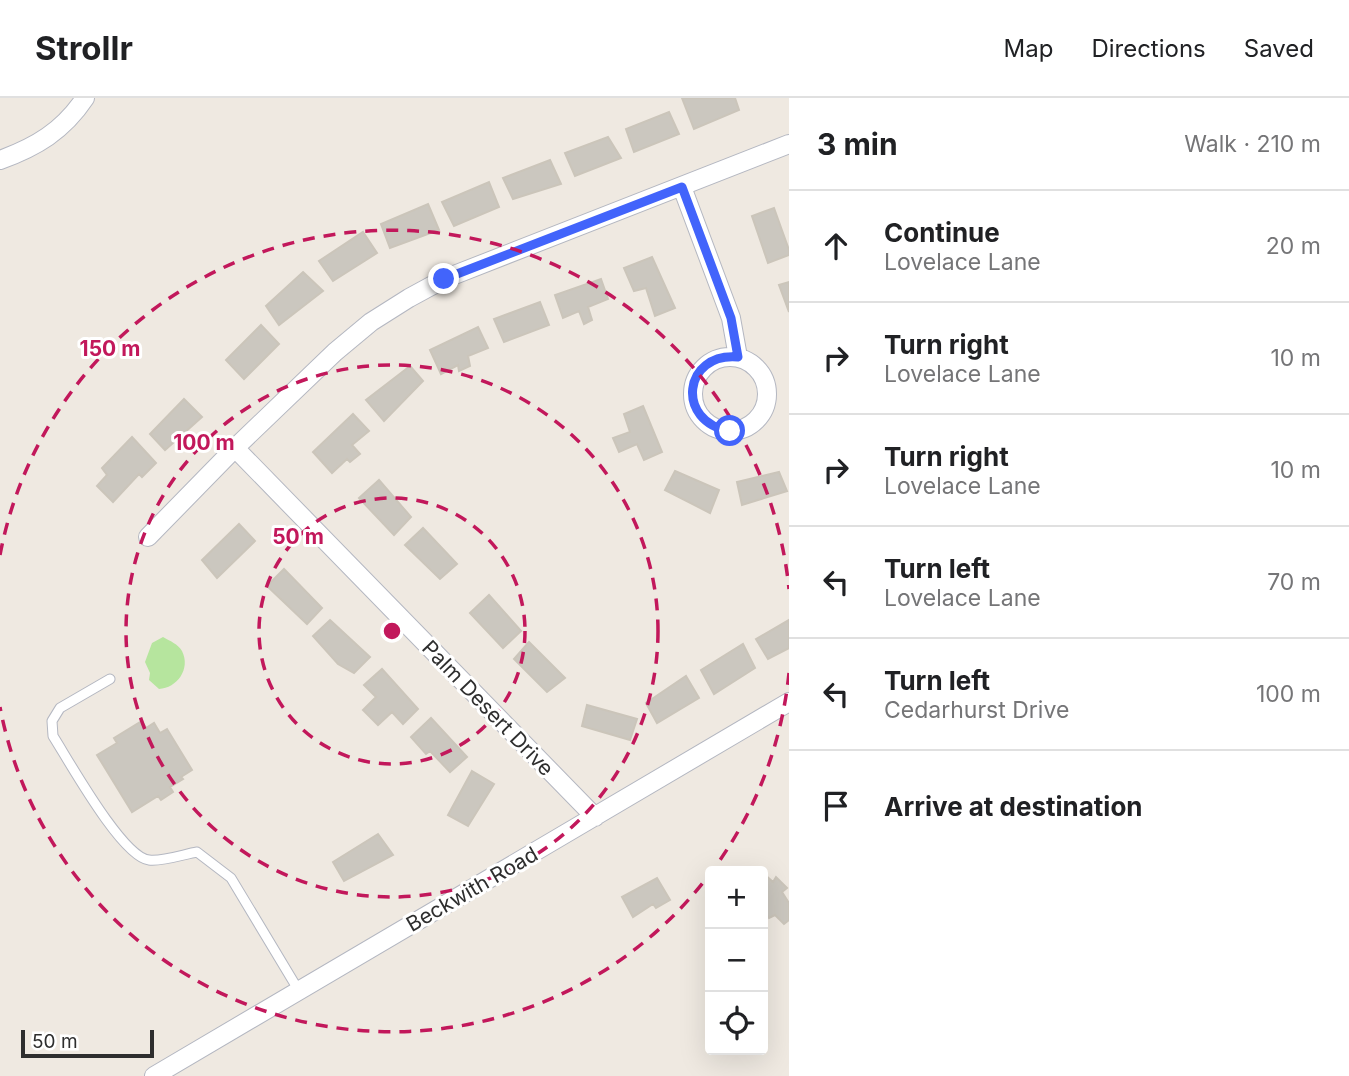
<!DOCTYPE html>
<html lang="en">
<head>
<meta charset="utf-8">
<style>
	:root { --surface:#fff; --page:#f2f2f2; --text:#202124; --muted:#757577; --line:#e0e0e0 }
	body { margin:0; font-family:Inter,sans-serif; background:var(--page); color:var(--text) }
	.controls { position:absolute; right:21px; bottom:21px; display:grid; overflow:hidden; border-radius:7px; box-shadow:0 7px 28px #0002 }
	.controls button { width:63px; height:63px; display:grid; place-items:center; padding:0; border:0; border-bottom:2px solid var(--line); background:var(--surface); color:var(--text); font:35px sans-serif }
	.scale { position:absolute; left:21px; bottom:18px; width:133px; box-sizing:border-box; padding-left:7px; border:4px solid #2e2e2e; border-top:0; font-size:19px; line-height:24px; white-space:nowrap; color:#2e2e2e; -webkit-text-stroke:5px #fff; paint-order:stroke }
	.stop { position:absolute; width:21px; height:21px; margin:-16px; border:5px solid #4264fb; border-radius:50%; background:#fff }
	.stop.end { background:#4264fb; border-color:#fff; box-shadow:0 2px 7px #0008 }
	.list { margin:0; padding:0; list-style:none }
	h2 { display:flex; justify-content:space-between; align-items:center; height:91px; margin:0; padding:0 28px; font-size:30px }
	h2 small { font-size:23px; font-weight:400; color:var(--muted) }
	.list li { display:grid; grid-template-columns:46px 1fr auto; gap:21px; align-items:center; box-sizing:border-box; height:112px; padding:0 28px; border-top:2px solid var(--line) }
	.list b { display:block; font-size:26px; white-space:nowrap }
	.list p { margin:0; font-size:23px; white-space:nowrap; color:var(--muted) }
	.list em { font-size:23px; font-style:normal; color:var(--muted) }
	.icon { flex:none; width:38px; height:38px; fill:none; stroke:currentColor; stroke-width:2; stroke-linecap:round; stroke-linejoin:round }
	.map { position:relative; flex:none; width:789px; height:978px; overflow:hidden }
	header { display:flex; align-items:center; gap:42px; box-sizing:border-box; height:98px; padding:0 35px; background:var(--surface); border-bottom:2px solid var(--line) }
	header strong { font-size:33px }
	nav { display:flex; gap:38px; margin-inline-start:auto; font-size:24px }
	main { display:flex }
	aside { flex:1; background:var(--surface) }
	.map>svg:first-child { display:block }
	.green { fill:#b6e59e }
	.building { fill:#cbc7bf; stroke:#cbc5ba; stroke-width:2 }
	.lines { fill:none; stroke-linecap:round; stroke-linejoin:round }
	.lane-casing { stroke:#b4b7c1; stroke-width:11 }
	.street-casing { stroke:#b4b7c1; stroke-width:20 }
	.lane { stroke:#fff; stroke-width:9 }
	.street { stroke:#fff; stroke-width:18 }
	.route { stroke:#4264fb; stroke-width:9 }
	.ring { fill:none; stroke:#c2185b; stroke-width:3.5; stroke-dasharray:12 9 }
	.labels { text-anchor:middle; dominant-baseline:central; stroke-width:6; stroke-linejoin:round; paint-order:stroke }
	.street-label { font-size:21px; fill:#2e2e2e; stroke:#fff }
	.centre { fill:#c2185b; stroke:#fff; stroke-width:3.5 }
	.ring-label { font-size:21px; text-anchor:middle; font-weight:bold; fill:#c2185b; stroke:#fff; stroke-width:6; stroke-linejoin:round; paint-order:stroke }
</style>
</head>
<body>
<header>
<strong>Strollr</strong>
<nav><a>Map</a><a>Directions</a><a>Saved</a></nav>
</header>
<main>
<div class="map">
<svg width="789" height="978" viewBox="0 0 789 978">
	<rect width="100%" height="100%" fill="#efe9e1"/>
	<path class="green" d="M163,539c7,4 15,7 19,14 9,18 -5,37 -23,38l-10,-9 1,-7 -5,-11 7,-19z"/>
	<path class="building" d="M682,0h53l4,12 -45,19z
		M669,14l10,22 -45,18 -8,-23z
		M608,39l13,21 -46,18 -10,-23z
		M550,62l11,24 -48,15 -10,-21z
		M489,84l10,25 -45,19 -12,-24z
		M428,106l11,26 -49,18 -9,-24z
		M774,110l15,42v5l-21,8 -16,-47z
		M363,134l14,21 -44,28 -14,-20z
		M652,159l23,51 -20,8 -9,-28 -12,3 -10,-23z
		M303,174l20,19 -44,34 -13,-19z
		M601,181l7,20 -20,8 4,13 -8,4 -5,-13 -16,7 -8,-23z
		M789,184v30l-10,-27z
		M540,204l9,23 -45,17 -10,-23z
		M261,227l18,19 -35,35 -18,-19z
		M478,229l10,21 -20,8 2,10 -11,5 -1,-6 -17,9 -11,-24z
		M410,268l13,15 -39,40 -18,-21z
		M184,301l18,18 -37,33 -15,-16z
		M643,308l19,46 -18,8 -7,-16 -18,8 -6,-14 17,-6 -6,-18z
		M353,316l16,17 -17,14 8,9 -10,8 -3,-3 -15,14 -19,-21z
		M132,339l24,26 -14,14 -3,-3 -26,28 -16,-16 10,-11 -5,-7z
		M675,373l44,19 -9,23 -45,-23z
		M779,374l8,19 -45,14 -5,-23z
		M379,382l32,37 -17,18 -35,-37z
		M239,426l16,17 -38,37 -15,-18z
		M423,430l34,36 -17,15 -35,-34z
		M284,471l38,39 -15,16 -40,-38z
		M489,497l32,36 -18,17 -33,-35z
		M330,522l40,37 -16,16 -16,-9 -25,-28z
		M789,522v28l-21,11 -12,-20z
		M529,544l36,36 -18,14 -33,-33z
		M743,546l12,24 -41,26 -13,-24z
		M382,571l36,40 -15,15 -11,-12 -14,13 -15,-15 13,-13 -12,-12z
		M686,578l13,22 -42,25 -11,-20z
		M587,607l50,14 -7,21 -48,-14z
		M431,620l36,39 -17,15 -20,-21 -4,3 -15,-17z
		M142,623l4,7 8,-5 6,10 7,-4 25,41 -11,7 2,2 -13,8 3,5 -12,8 -3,-4 -26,16 -35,-57 20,-12 -3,-5z
		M472,673l22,13 -26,42 -20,-11z
		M378,736l15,21 -49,26 -11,-19z
		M763,775l10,9 3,-5 11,11 -5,4 7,11v17l-5,4 -9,-9 -6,3 -6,-7z
		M657,780l13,22 -14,8 -3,-4 -20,13 -11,-20z"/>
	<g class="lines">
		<defs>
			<path id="lane" d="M110,581l-50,29 -8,13 1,15c16,25 69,121 96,124 12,2 36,-6 48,-8l34,26 68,113"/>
			<path id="street" d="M0,62c36,-13 63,-29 85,-62
				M682,89l49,131 7,39
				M693 296a37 37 0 1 1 74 0a37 37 0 1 1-74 0Z
				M235,350l360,369
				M148,439l87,-89 100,-96 36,-30 38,-24 35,-19 345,-135
				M154,978l635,-374"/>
		</defs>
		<use href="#lane" class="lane-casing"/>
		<use href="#street" class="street-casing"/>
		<use href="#lane" class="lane"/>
		<use href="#street" class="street"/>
	</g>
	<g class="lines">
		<path class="route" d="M444,181l238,-92 49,131 7,39c-55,-5 -63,65 -8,74"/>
	</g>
	<g class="ring">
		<circle cx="392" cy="533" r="133"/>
		<circle cx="392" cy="533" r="266"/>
		<path d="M789 575A399 399 0 0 1 0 609M0 457A399 399 0 0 1 789 491"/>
	</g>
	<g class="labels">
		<g class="street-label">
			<text transform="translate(488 610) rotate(46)">Palm Desert Drive</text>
			<text transform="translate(472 791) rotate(-30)">Beckwith Road</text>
		</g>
	</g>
	<circle cx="392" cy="533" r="10" class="centre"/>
	<g class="ring-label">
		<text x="110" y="258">150 m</text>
		<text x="204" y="352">100 m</text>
		<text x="298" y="446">50 m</text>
	</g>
</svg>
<div class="controls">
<button>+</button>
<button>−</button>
<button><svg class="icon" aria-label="locate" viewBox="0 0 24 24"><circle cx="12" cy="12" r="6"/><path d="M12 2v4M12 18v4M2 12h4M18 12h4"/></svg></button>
</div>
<div class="scale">50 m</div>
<div class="stop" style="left:730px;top:333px"></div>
<div class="stop end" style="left:444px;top:181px"></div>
</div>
<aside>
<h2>3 min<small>Walk · 210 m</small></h2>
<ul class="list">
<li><svg class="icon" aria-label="ahead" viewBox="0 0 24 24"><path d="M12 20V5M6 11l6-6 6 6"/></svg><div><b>Continue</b><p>Lovelace Lane</p></div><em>20 m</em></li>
<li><svg class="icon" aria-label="right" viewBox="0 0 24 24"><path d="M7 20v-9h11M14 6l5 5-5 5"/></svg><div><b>Turn right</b><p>Lovelace Lane</p></div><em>10 m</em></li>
<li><svg class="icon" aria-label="right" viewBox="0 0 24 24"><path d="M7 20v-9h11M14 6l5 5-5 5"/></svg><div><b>Turn right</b><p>Lovelace Lane</p></div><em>10 m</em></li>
<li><svg class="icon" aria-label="left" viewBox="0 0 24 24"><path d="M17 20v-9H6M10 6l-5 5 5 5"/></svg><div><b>Turn left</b><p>Lovelace Lane</p></div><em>70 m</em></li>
<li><svg class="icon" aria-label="left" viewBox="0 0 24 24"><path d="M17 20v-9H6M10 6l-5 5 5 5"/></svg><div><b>Turn left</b><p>Cedarhurst Drive</p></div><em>100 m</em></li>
<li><svg class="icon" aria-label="arrive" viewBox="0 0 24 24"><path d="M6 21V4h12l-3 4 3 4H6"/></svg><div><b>Arrive at destination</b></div></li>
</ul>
</aside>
</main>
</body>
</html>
